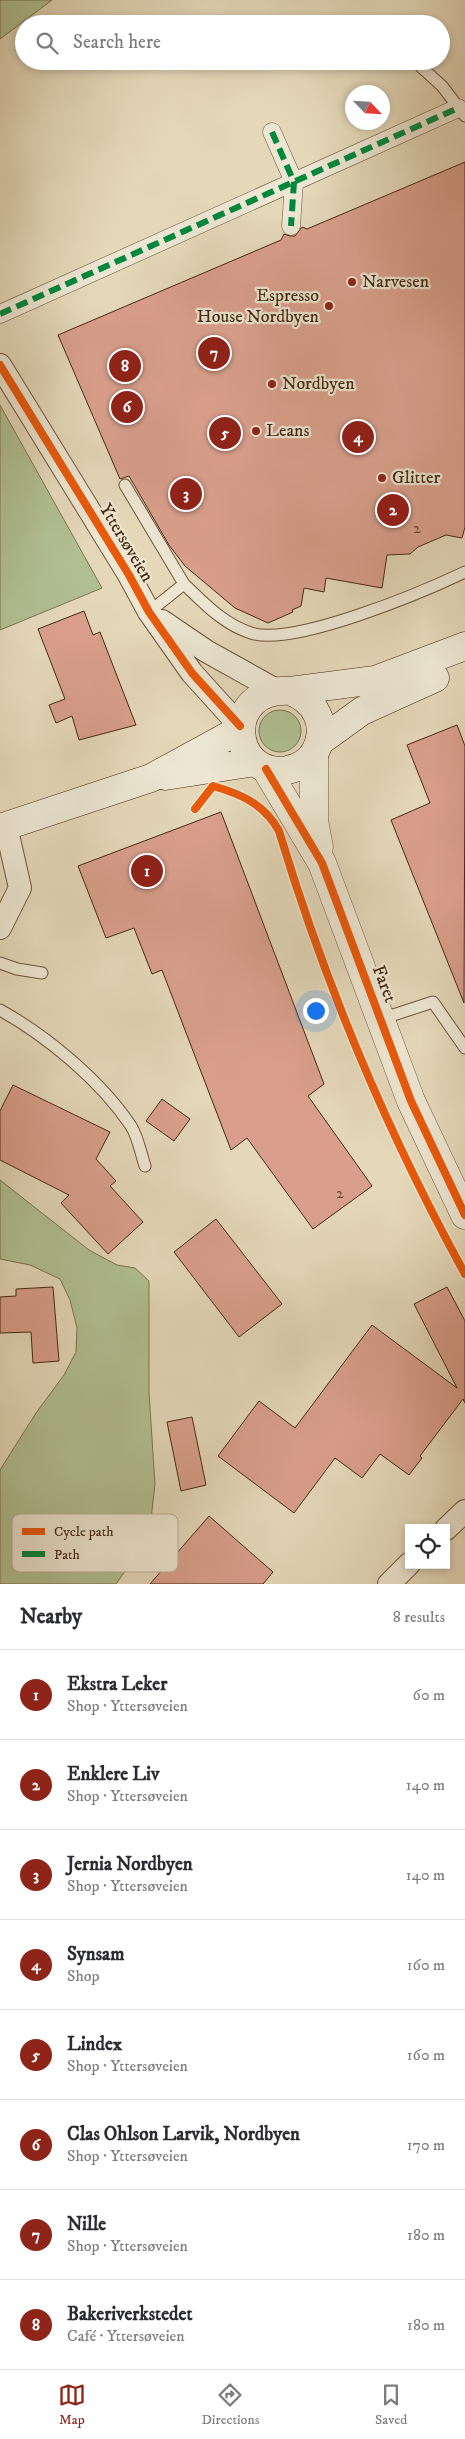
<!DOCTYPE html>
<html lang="en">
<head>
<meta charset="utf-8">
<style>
	:root { --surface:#fff; --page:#f2f2f3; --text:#2b2b33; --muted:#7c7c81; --line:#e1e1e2; --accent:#8f2418 }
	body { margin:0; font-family:"IM FELL DW Pica",serif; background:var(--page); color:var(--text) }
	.controls { position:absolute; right:15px; bottom:15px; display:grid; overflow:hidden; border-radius:0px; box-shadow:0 2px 8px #0003 }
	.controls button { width:45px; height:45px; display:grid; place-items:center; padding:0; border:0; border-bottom:1px solid var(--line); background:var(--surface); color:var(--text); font:25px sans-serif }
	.compass { position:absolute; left:345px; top:85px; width:45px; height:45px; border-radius:50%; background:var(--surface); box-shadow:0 2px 8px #0003; rotate:115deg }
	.you { position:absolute; left:315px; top:1010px; width:18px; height:18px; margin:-12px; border:4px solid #fff; border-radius:50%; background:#1a73e8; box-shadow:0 0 0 8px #1a73e833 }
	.badge { display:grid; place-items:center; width:32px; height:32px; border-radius:50%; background:var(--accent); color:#fff; font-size:16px; font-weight:700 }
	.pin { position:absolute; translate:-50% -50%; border:2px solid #fff; box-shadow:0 1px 5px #0006 }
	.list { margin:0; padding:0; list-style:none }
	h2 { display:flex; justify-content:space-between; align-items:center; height:65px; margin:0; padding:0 20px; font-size:21px }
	h2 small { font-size:16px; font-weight:400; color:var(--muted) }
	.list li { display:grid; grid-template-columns:32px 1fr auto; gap:15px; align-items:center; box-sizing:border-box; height:90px; padding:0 20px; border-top:1px solid var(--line) }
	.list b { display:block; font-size:19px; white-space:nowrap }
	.list p { margin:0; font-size:16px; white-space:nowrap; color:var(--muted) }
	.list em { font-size:16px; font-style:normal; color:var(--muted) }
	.icon { flex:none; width:28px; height:28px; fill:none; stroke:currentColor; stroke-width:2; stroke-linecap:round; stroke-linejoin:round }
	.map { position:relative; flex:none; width:465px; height:1584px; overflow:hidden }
	.search { position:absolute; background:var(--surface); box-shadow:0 2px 8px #0003; left:15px; right:15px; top:15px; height:55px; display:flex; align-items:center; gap:12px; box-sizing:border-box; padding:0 18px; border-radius:28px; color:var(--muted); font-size:19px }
	.sheet { height:785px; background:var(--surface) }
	nav { display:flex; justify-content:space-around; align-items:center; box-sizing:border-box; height:70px; border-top:1px solid var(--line); background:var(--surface); font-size:14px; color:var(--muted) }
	nav a { display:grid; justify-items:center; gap:2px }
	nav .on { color:var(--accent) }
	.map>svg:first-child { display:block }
	.green { fill:#b0bf92; stroke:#7b7451 }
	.building { fill:#d99f8c; stroke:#462a10 }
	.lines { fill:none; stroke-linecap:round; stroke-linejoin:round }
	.service-casing { stroke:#6e563a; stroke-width:13 }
	.pedestrian-casing { stroke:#6e563a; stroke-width:19 }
	.minor-casing { stroke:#6e563a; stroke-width:24 }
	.tertiary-casing { stroke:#6e563a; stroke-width:29 }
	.secondary-casing { stroke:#462a10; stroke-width:29 }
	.service { stroke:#ede6d2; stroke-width:11 }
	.pedestrian { stroke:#ede6d2; stroke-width:18 }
	.minor { stroke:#ede6d2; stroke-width:22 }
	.tertiary { stroke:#ede6d2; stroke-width:28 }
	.secondary { stroke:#ede6d2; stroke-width:28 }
	.quiet { stroke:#00873e; stroke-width:6; stroke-dasharray:12 6; stroke-linecap:butt }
	.cycleway-casing { stroke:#ede6d2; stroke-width:11 }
	.cycleway { stroke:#e8590c; stroke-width:8 }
	.poi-dot { fill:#8f2418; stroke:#ede6d2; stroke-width:2 }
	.labels { text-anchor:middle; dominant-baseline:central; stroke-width:4.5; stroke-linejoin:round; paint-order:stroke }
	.number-label { font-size:15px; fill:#6b472f }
	.poi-label { font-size:18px; fill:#462a10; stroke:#ede6d2; text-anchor:start }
	.street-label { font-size:18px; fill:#462a10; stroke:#ede6d2 }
	.key { fill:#ede6d2; stroke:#bbae98; stroke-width:1 }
	.key-label { font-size:14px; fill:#462a10 }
</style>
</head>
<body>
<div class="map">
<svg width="465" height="1584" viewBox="0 0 465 1584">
	<rect width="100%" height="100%" fill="#e4d8b9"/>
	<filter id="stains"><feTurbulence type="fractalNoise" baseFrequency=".004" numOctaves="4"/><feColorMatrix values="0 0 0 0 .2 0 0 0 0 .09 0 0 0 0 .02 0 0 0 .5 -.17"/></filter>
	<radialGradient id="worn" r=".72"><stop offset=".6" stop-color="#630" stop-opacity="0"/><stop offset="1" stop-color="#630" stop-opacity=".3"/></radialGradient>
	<path class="green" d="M0,0h52l-52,39z
		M0,405l102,183 -102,42z
		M259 731a21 21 0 1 1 42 0a21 21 0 1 1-42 0Z
		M0,1180l89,70 28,15 18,3 14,13v112l6,91 -6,53 -33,47h-116v-114l36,-57 28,-38 12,-23 1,-24 -7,-28 -10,-21 -30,-14 -30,-6z"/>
	<path class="building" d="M465,162v365l-3,11 -16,-3 -28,12 -8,7 -23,1 -5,33 -56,-10 -2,14 -20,-4 -3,18 -9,4 1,2 -25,11 -33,-15 -50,-42 -16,-21 -40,-69 -9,3 -62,-144 223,-95 3,-6 6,2h5l7,-9 5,2z
		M84,611l9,24 7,-3 36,93 -57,15 -7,-24 -16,7 -7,-18 16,-6 -27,-70z
		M457,725l8,21 -1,257 -73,-183 39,-17 -23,-58z
		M221,812l103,272 -16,12 64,90 -59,43 -66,-91 -16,12 -69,-180 -10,4 -18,-46 -28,10 -28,-72z
		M13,1085l97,47 -14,27 20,22 -6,5 33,36 -35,32 -47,-51 8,-8 -69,-35v-49z
		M162,1099l28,20 -16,22 -28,-20z
		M216,1219l66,85 -43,33 -65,-85z
		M53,1287l6,74 -26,2 -2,-31 -31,1v-36l16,-1v-7z
		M447,1287l18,34v82l-2,-4 -43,57 2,2 -13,17 -29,-21 -18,24 -27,-20 -41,55 -76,-57 41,-55 36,27 77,-103 85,63 -43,-84z
		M192,1417l14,68 -25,6 -14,-69z
		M209,1516l64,56 -10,12h-113z"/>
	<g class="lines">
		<defs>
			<path id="service" d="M420,66l22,20 23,30
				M125,485l59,99
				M149,612l35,-28c20,19 39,40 67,49 42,14 172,-41 214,-61
				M0,963l17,6 25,4
				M0,1010c47,26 101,71 131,116 7,11 10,28 14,40
				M381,1019l52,-17 32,46"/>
			<path id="pedestrian" d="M272,132l22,50 -3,44
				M0,314l458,-206"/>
			<path id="minor" d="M0,365l129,210 20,37 43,61 48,53
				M162,621l44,30 70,39
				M0,928l20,-40 -14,-62
				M446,1529l19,-18
				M389,1584l20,-20"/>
			<path id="tertiary" d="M314,754v67l5,26
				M266,769l56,94 89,238 54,114"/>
			<path id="secondary" d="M290,691c26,10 39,34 25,61 -6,10 -17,16 -28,18 -57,9 -66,-83 3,-79l85,-11 90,-34
				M319,742l43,-31 73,-33
				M165,776l90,-14
				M0,828l151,-50 88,-48"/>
		</defs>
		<use href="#service" class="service-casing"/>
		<use href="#pedestrian" class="pedestrian-casing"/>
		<use href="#minor" class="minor-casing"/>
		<use href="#tertiary" class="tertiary-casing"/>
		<use href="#secondary" class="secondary-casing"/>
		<use href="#service" class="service"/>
		<use href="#pedestrian" class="pedestrian"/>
		<use href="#minor" class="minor"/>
		<use href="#tertiary" class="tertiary"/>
		<use href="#secondary" class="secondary"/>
		<path class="quiet" d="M272,132l22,50 -3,44
			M0,314l458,-206"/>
		<defs>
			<path id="cycleway" d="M0,365l129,210 20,37 43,61 48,53
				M266,769l56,94 89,238 54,114
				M195,809l18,-23c28,8 51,18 66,45 46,153 109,303 186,443"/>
		</defs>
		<use href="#cycleway" class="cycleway-casing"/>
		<use href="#cycleway" class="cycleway"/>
	</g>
	<g class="poi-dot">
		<circle cx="352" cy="282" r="5"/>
		<circle cx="329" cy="306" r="5"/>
		<circle cx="272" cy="384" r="5"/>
		<circle cx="256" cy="431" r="5"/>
		<circle cx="382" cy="478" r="5"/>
	</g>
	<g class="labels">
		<g class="number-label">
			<text x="417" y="528">2</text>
			<text x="340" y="1193">2</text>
		</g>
		<g class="poi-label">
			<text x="362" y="282">Narvesen</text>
			<text x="319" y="296" text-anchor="end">Espresso<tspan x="319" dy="21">House Nordbyen</tspan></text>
			<text x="282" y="384">Nordbyen</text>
			<text x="266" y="431">Leans</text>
			<text x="392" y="478">Glitter</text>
		</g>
		<g class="street-label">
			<text transform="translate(126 543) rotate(59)">Yttersøveien</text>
			<text transform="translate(384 984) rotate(69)">Faret</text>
		</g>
	</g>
	<rect x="12" y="1514" width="166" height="58" rx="8" class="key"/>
	<rect x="22" y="1528" width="23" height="7" fill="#e8590c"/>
	<rect x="22" y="1551" width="23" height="6" fill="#00873e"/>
	<g class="key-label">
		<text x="54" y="1536">Cycle path</text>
		<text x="54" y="1559">Path</text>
	</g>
	<rect width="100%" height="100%" filter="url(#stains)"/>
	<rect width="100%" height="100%" fill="url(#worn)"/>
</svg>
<div class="controls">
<button><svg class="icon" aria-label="locate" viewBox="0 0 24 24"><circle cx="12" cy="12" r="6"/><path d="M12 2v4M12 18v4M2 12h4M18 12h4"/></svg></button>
</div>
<svg class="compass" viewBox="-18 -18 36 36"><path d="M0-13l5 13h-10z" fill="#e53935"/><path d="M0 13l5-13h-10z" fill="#7c7c81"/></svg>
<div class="you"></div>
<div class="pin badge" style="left:147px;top:871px">1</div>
<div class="pin badge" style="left:393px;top:510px">2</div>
<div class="pin badge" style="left:186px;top:494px">3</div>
<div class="pin badge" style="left:358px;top:437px">4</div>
<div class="pin badge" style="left:225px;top:433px">5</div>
<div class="pin badge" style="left:127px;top:407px">6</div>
<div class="pin badge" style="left:214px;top:353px">7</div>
<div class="pin badge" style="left:125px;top:366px">8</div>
<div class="search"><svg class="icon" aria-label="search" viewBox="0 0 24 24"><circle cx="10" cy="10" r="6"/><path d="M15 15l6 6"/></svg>Search here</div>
</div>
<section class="sheet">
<h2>Nearby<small>8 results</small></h2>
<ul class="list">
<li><span class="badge">1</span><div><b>Ekstra Leker</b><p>Shop · Yttersøveien</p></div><em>60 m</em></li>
<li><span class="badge">2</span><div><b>Enklere Liv</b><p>Shop · Yttersøveien</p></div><em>140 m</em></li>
<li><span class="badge">3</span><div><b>Jernia Nordbyen</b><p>Shop · Yttersøveien</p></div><em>140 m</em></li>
<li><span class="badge">4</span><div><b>Synsam</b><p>Shop</p></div><em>160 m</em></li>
<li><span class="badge">5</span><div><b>Lindex</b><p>Shop · Yttersøveien</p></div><em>160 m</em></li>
<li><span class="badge">6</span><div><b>Clas Ohlson Larvik, Nordbyen</b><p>Shop · Yttersøveien</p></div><em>170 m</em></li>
<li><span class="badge">7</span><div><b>Nille</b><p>Shop · Yttersøveien</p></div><em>180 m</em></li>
<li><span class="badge">8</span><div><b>Bakeriverkstedet</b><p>Café · Yttersøveien</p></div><em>180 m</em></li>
</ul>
</section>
<nav>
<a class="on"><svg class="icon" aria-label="map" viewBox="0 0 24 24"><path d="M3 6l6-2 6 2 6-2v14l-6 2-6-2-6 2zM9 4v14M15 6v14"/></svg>Map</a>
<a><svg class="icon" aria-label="directions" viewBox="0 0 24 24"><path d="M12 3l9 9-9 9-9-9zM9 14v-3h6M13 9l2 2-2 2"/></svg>Directions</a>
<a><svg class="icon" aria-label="saved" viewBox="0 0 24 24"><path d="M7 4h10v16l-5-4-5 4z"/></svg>Saved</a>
</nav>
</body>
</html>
